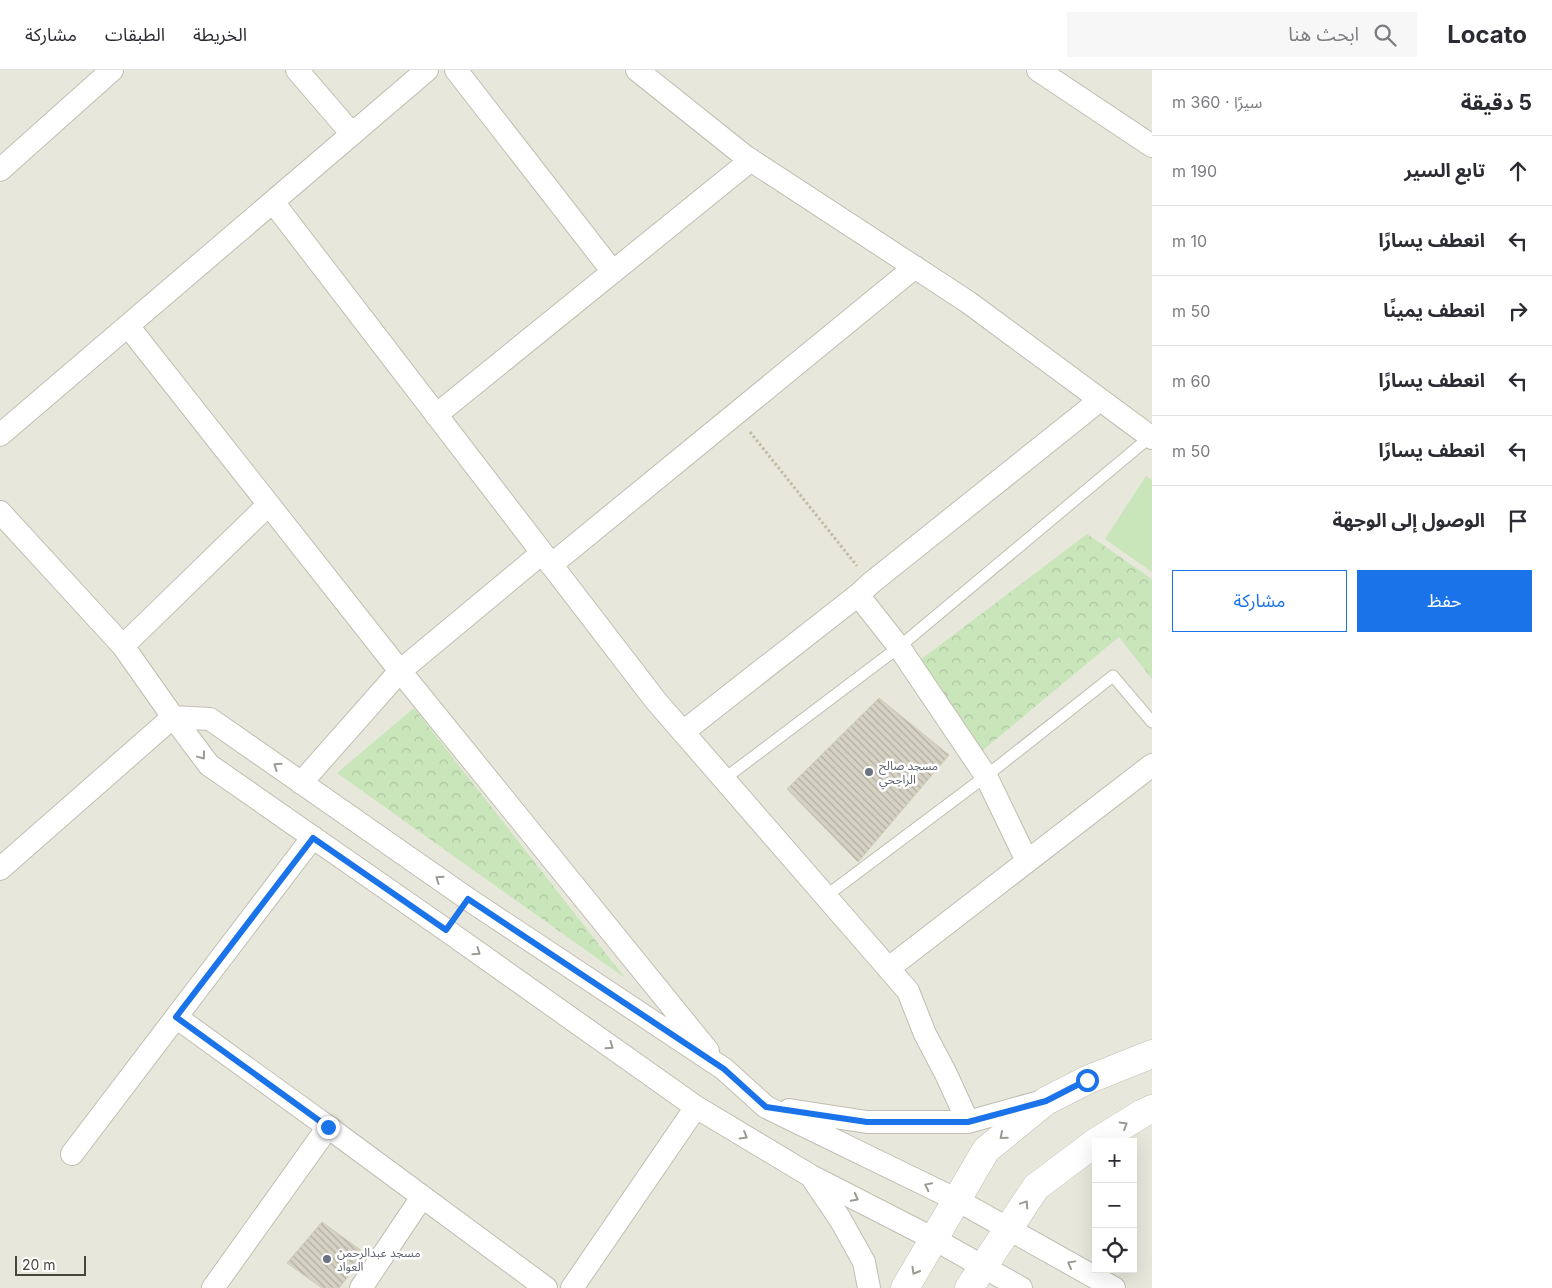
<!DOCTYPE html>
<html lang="ar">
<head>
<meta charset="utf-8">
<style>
	:root { --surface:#fff; --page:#f7f7f7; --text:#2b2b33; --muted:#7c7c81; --line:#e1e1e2; --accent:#1a73e8 }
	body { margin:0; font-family:Inter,"Noto Sans Arabic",sans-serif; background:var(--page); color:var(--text); direction:rtl }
	.controls { position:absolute; right:15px; bottom:15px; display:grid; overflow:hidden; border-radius:0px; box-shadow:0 5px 20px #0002 }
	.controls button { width:45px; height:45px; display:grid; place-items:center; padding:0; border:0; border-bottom:1px solid var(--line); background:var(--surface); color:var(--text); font:25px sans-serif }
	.scale { position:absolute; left:15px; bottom:12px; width:71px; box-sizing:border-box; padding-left:5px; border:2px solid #49473b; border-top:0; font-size:14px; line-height:18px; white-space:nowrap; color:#49473b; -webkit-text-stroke:4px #fff; paint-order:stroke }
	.stop { position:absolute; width:15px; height:15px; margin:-11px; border:4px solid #1a73e8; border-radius:50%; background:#fff }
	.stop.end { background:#1a73e8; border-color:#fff; box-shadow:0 1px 5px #0008 }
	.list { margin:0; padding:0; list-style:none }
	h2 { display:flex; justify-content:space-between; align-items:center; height:65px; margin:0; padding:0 20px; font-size:21px }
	h2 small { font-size:16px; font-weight:400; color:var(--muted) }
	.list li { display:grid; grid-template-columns:32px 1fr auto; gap:15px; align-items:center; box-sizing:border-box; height:70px; padding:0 20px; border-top:1px solid var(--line) }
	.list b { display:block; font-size:19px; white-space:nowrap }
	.list em { font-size:16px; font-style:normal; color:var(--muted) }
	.actions { display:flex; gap:10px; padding:15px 20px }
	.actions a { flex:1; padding:11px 0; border:1px solid var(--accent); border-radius:0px; text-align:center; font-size:18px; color:var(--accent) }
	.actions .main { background:var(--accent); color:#fff }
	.icon { flex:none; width:28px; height:28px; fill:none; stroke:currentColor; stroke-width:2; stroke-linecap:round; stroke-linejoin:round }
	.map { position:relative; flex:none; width:1152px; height:1218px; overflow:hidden; direction:ltr }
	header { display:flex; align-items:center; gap:30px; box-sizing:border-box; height:70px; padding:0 25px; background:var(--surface); border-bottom:1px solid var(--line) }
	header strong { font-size:24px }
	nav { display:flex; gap:28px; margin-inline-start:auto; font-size:18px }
	.search { width:350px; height:45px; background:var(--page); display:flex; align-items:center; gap:12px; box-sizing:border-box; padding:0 18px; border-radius:0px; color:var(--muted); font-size:19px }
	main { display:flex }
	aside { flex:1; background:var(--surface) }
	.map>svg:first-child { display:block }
	.residential { fill:#e8e7db; fill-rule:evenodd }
	.park { fill:url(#park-crowns) }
	.garden { fill:#c9e5ba }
	.building { fill:url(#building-back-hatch); stroke:#d0cbb7 }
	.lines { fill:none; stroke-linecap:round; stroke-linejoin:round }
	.service-casing { stroke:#c0beb0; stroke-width:13 }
	.minor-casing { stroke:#c0beb0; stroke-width:24 }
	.tertiary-casing { stroke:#c0beb0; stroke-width:29 }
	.path { stroke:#c1bca2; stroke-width:3; stroke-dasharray:2.5 2.5; stroke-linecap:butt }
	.service { stroke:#fff; stroke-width:11 }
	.minor { stroke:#fff; stroke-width:22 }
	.tertiary { stroke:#fff; stroke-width:28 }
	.oneway { stroke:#9b9a93 }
	.route { stroke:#1a73e8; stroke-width:6 }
	.worship-dot { fill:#6b7280; stroke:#fff; stroke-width:2 }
	.labels { text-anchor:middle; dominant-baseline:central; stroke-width:5; stroke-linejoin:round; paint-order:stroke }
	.worship-label { font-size:12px; fill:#5b616d; stroke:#fff; text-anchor:start }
</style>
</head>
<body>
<header>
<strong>Locato</strong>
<div class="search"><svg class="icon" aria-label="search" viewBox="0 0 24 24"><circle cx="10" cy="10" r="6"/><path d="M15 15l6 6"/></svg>ابحث هنا</div>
<nav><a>الخريطة</a><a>الطبقات</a><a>مشاركة</a></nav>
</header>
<main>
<aside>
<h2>5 دقيقة<small>سيرًا · 360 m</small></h2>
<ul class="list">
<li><svg class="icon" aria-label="ahead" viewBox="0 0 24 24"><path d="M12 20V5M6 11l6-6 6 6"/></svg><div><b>تابع السير</b></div><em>190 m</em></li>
<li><svg class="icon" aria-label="left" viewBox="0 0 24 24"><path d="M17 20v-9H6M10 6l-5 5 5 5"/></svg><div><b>انعطف يسارًا</b></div><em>10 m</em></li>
<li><svg class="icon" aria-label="right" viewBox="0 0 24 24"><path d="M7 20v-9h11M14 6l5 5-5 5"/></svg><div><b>انعطف يمينًا</b></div><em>50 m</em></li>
<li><svg class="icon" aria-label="left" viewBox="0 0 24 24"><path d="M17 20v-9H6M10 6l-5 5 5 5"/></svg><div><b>انعطف يسارًا</b></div><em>60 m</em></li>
<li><svg class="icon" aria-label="left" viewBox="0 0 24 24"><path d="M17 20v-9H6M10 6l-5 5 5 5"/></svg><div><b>انعطف يسارًا</b></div><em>50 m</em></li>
<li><svg class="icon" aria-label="arrive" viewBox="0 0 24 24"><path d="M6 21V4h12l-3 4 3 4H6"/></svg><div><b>الوصول إلى الوجهة</b></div></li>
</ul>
<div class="actions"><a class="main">حفظ</a><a>مشاركة</a></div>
</aside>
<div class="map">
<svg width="1152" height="1218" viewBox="0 0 1152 1218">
	<defs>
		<pattern id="park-crowns" width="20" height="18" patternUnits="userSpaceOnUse" patternTransform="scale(1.25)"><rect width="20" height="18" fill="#c9e5ba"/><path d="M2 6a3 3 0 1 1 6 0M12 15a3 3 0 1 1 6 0" fill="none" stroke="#aec6a1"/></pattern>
		<pattern id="building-back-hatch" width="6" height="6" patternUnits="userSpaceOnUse" patternTransform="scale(1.25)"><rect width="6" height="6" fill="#d6d2c3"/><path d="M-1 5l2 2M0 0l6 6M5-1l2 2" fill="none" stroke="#b0aca0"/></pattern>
	</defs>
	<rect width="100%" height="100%" fill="#f5f4ed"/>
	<path class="residential" d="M0,0h1152v1218h-1152zM1096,1072h37v127h-37z"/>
	<path class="park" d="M1087,464l65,45v100l-33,-42 -136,113 -68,-86z
		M414,638l211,270 -288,-205z"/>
	<path class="garden" d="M1146,406l6,4v92l-47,-33z"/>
	<path class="building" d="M879,628l70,57 -91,107 -71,-73z
		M322,1152l44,32 -27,34h-17l-35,-25z"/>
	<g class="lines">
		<defs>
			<path id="service" d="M724,709l175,-132 251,-210
				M826,826l160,-120 127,-100 39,46"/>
			<path id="minor" d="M297,0l55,64
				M456,0l157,202
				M637,0l109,87 222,145 184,136
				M1038,0l114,76
				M0,100l112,-100
				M273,132l383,499 252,290 17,43 21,40 22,48
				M128,256l272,345 308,380
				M436,345l315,-255
				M0,365l427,-365
				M0,442l123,134 50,71 36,48 237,165 250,177 115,69 123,63 87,49
				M551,495l364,-298
				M858,525l41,52 87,129 41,85
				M123,576l145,-141
				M683,662l175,-137 13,-12 229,-183
				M301,713l99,-112 142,-118
				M0,799l173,-152 37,2 258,180 256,170 42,38 191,93 157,88
				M889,898l263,-203
				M176,947l152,110
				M789,1040l78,12h101l75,-21
				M72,1084l241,-317
				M813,1109l27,40 24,43 5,26
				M213,1218l115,-161 218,161
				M361,1218l61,-91
				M572,1218l124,-181"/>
			<path id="tertiary" d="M1096,1072l47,-29 9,-4
				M905,1218l81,-138 60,-49 41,-21 65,-26
				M969,1218l67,-101 60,-45"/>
		</defs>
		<use href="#service" class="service-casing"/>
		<use href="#minor" class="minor-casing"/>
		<use href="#tertiary" class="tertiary-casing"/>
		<path class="path" d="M750,362l107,134"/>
		<use href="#service" class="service"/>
		<use href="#minor" class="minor"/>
		<use href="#tertiary" class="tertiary"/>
	</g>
	<defs><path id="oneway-chevron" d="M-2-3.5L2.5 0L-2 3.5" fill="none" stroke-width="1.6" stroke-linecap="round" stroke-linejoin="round" transform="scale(1.25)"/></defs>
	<g class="oneway">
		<use href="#oneway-chevron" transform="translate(202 686) rotate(53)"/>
		<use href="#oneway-chevron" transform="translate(277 696) rotate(-145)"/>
		<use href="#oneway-chevron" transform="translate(439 809) rotate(-145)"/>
		<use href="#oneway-chevron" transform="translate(477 882) rotate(35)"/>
		<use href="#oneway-chevron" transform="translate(610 976) rotate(35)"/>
		<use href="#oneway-chevron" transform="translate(1124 1055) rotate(-31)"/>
		<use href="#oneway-chevron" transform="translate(744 1066) rotate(31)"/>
		<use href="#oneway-chevron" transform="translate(1003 1066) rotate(140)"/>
		<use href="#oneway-chevron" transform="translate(928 1116) rotate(-154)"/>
		<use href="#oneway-chevron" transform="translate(855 1128) rotate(27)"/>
		<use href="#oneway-chevron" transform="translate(1025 1134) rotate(-56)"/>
		<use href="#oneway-chevron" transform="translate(1071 1194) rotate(-151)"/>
		<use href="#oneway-chevron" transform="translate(915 1201) rotate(120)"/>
	</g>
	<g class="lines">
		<path class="route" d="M328,1057l-152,-110 137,-179 133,92 22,-31 256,170 42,38 101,15h101l78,-21 41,-21"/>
	</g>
	<g class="worship-dot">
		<circle cx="869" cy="702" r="5"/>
		<circle cx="327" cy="1189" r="5"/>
	</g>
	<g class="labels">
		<g class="worship-label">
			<text x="879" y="695">مسجد صالح<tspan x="879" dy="14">الراجحي</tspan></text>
			<text x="337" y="1182">مسجد عبدالرحمن<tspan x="337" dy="14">العواد</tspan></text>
		</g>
	</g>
</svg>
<div class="controls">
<button>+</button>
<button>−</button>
<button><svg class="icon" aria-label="locate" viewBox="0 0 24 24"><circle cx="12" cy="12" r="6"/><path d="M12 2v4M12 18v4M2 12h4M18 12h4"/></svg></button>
</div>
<div class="scale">20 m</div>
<div class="stop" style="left:1087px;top:1010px"></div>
<div class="stop end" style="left:328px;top:1057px"></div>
</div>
</main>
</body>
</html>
